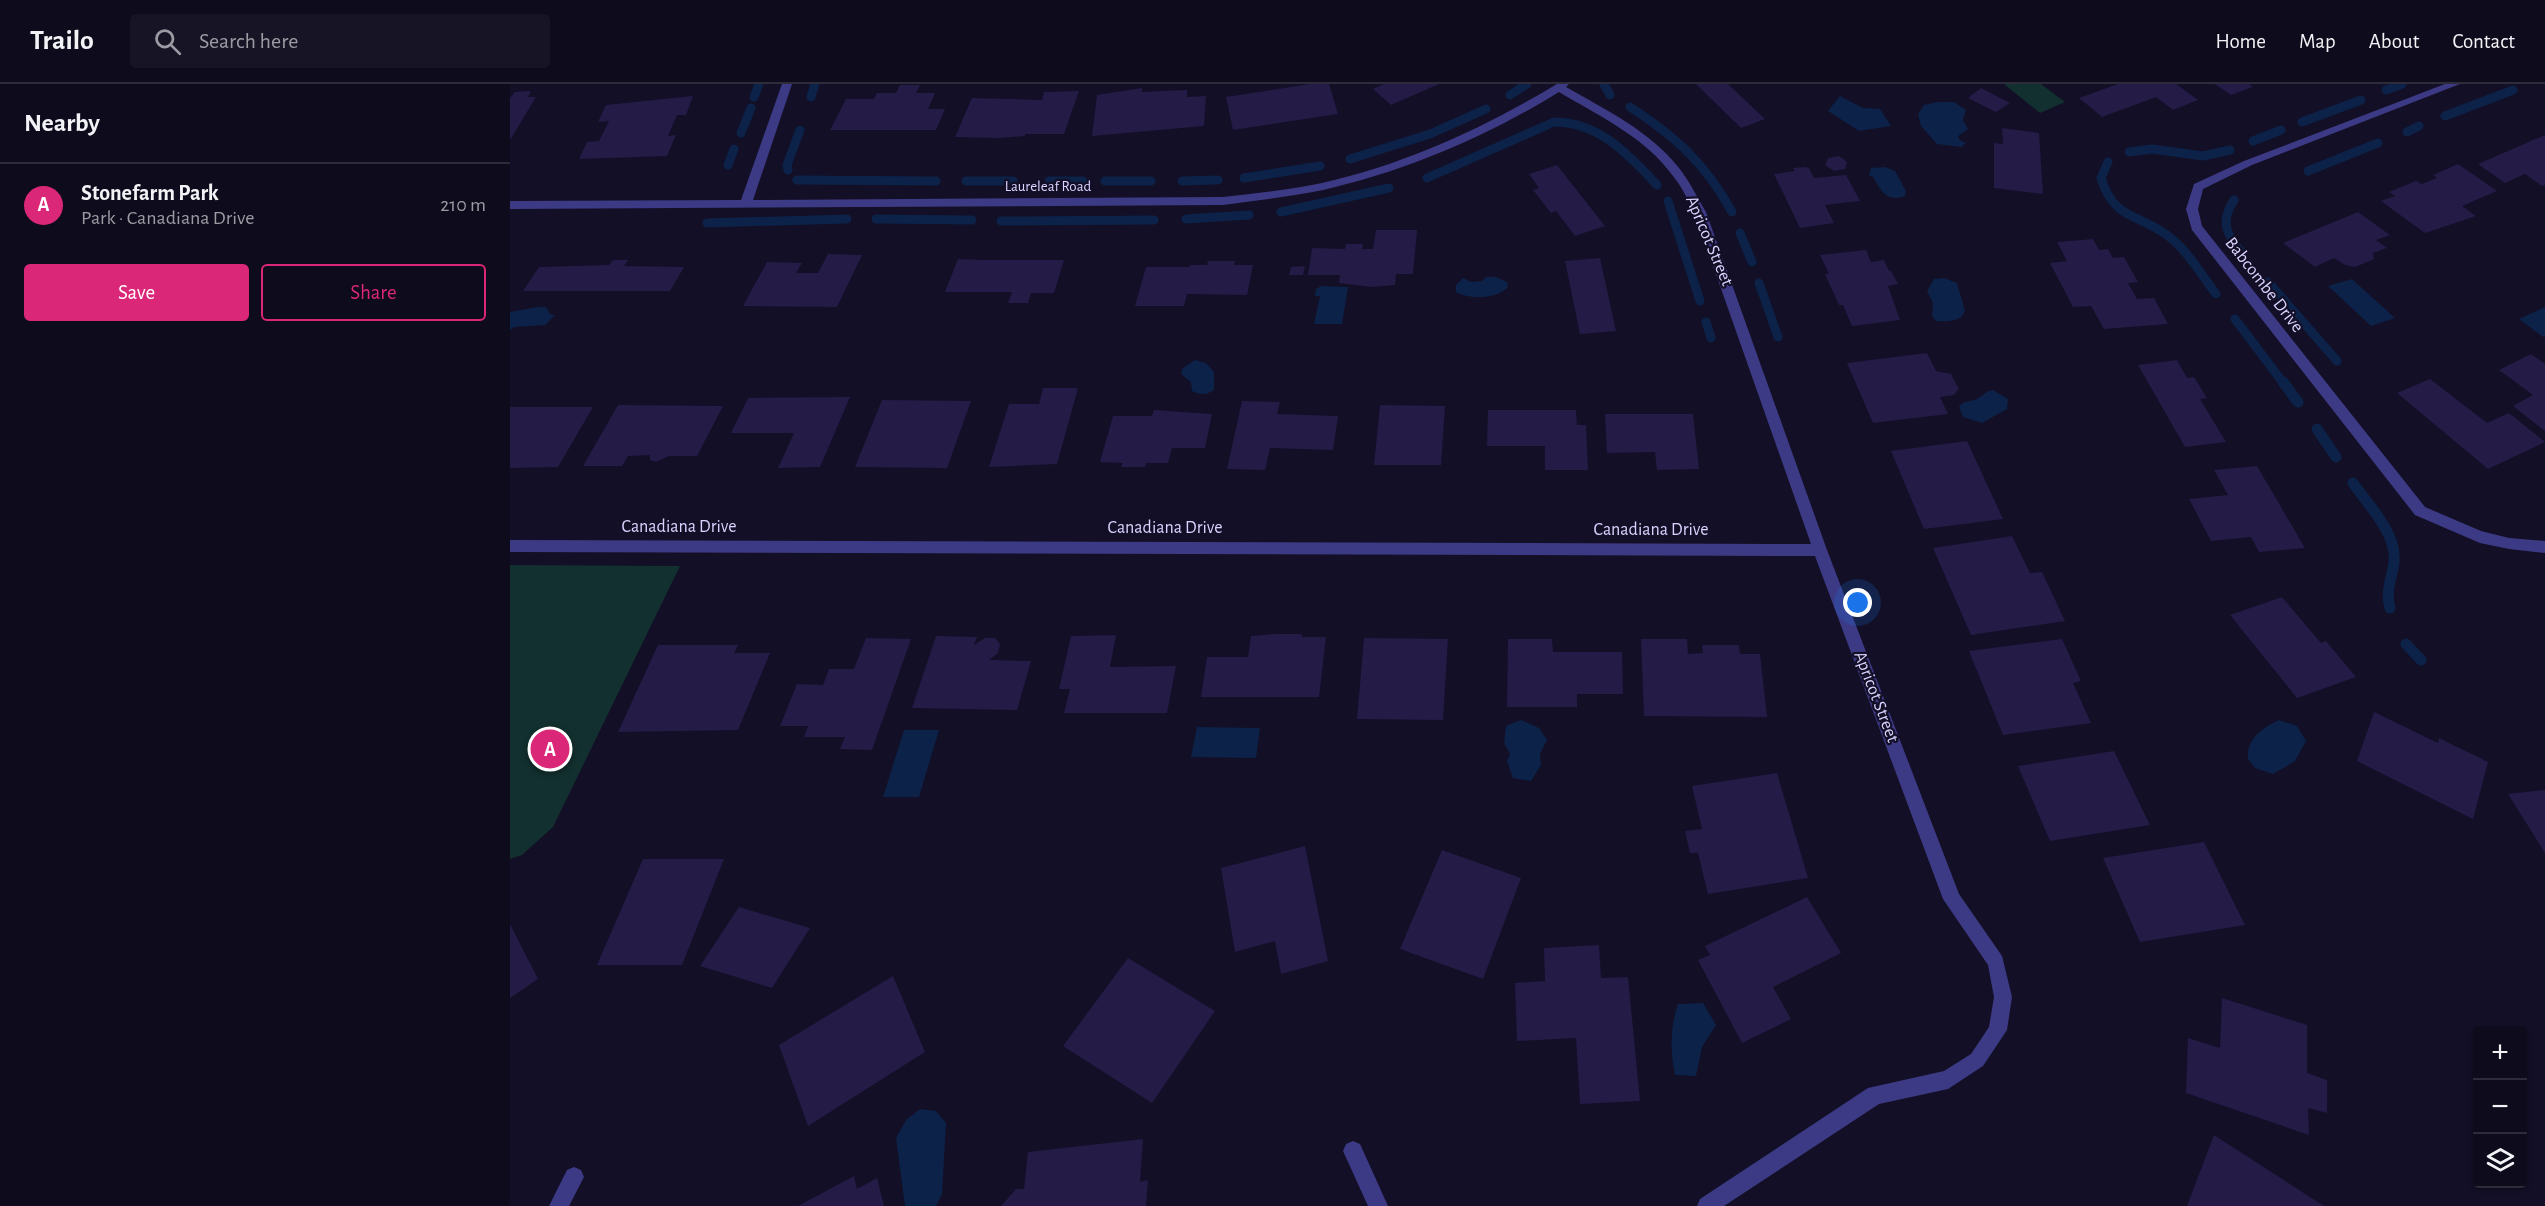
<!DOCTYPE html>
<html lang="en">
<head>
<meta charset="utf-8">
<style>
	:root { --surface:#0e0b1c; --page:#171425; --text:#f1f3f6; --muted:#9b9ba3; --line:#2e2b3b; --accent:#db2777 }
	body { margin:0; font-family:"Alegreya Sans",sans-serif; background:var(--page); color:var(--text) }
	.controls { position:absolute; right:18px; bottom:18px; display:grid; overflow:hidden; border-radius:6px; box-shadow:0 2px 4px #0004 }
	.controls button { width:54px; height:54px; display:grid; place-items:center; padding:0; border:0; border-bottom:2px solid var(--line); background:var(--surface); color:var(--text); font:30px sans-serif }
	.you { position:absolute; left:1348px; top:519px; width:21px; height:21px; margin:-15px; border:4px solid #fff; border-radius:50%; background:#1a73e8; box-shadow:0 0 0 9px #1a73e833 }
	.badge { display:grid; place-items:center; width:39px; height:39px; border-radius:50%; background:var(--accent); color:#fff; font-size:20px; font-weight:700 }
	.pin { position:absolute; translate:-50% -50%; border:3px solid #fff; box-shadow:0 2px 6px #0006 }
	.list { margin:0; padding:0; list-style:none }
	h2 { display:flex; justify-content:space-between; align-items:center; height:78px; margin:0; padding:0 24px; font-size:26px }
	h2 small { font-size:20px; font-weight:400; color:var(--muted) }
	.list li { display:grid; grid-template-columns:39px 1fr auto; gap:18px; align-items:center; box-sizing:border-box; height:84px; padding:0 24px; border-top:2px solid var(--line) }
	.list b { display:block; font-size:22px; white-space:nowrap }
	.list p { margin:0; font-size:20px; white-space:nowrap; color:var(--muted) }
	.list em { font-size:20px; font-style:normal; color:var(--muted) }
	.actions { display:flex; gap:12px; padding:18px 24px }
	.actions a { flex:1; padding:14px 0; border:2px solid var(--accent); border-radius:6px; text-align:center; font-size:21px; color:var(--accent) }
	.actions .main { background:var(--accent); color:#fff }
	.icon { flex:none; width:33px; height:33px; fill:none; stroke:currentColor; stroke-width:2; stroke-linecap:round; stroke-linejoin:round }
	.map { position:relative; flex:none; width:2035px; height:1122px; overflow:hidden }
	header { display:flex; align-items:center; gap:36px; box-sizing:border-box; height:84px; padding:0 30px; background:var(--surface); border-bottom:2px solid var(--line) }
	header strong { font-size:28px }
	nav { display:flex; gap:33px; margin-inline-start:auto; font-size:21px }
	.search { width:420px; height:54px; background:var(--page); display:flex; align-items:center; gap:15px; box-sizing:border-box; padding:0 21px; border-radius:6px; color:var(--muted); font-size:22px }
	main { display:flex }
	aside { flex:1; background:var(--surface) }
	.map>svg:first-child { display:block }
	.green { fill:#12302f }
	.water { fill:#0c2248 }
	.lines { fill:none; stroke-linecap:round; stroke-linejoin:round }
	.stream-far1 { stroke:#0c2248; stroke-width:9 }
	.stream { stroke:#0c2248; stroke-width:11 }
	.building { fill:#241b47 }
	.minor { fill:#3d3a85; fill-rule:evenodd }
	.labels { text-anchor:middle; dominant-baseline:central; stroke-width:4.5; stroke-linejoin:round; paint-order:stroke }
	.far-street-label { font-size:15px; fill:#d9d4ff; stroke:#130f26 }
	.street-label { font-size:18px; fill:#d9d4ff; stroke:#130f26 }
</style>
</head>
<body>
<header>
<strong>Trailo</strong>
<div class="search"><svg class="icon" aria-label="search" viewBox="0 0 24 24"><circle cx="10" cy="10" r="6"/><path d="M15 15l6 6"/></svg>Search here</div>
<nav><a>Home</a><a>Map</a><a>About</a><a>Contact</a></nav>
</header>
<main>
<aside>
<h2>Nearby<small></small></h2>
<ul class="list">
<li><span class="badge">A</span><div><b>Stonefarm Park</b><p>Park · Canadiana Drive</p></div><em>210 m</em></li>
</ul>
<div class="actions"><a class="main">Save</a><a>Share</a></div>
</aside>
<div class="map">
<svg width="2035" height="1122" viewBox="0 0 2035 1122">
	<rect width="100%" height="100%" fill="#130f26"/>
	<path class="green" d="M1494,0h37l24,18 -25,11z
		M0,481l170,1 -127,261 -31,28 -12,4z"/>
	<path class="water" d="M1330,12l23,12 17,1 11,17 -32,5 -31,-20z
		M1427,18h17l12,8 -3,10 5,9 -10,7 2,4 6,3 -5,4 -24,-3 -16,-18 -3,-12 6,-9z
		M1375,83l10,4 11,20 -1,5c-18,7 -24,-5 -32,-19l-4,-1 2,-8z
		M976,193h10l11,5 1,5c-11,12 -38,13 -52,5v-7l7,-7 8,4 11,-1z
		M1434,194l13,5 8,28c-4,11 -18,11 -29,10l-4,-5 1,-13 -6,-12 7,-12z
		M1842,195l43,39 -24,8 -43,-40z
		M811,202l27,1 -6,37h-28l6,-28h-5l1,-7z
		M28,223h8l4,7 5,1 -10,10 -31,2 -4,3v-18z
		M2035,223v29l-2,1 -24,-18z
		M685,276l11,3 8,9v18c-7,5 -14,5 -22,1l-1,-9 -10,-8 2,-6z
		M1483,306l15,9 -1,10 -25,14 -19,-6 -4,-11c5,-5 8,-4 15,-6 8,-2 10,-9 19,-10z
		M1011,636l18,8 8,12 -7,14 1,11 -10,16 -18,-3 -6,-17 3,-7 -6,-11 2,-17z
		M1769,636l18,6 9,15 -11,20 -22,13 -18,-6 -7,-9c-2,-20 14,-31 31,-39z
		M687,643l63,1 -4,30 -65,-1z
		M394,646h35l-20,67h-36z
		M1193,919l13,22 -14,22 -6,29 -21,-1c-5,-25 -5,-47 3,-71z
		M410,1025l16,2 10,12 -4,71 -6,12h-31l-9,-68 10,-18z"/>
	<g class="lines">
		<path class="stream-far1" d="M1094,0l6,11
			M1876,6l16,-6
			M1000,11l17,-11
			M244,13l5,-13
			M301,13l4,-13
			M1120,23c46,30 75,56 102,105
			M1935,32l68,-26
			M1792,38l59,-22
			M1897,48l12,-6
			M231,49l10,-25
			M1743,57l28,-11
			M1619,68l23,-3 51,7 27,-6
			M840,75l80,-25 56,-25
			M1598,78l-7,16c13,44 42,36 71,61 18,15 30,37 44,55
			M218,81l6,-16
			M278,86l-1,-5 13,-35
			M1798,87l70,-28
			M734,94l76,-12
			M917,94l127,-56c45,0 74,32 103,63
			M287,96l139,1
			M456,97h47
			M539,97h34
			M595,97h46
			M672,97l36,-1
			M1724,116c-15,23 -7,35 9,54
			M1158,117l32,100
			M771,128l108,-24
			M366,135l96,1
			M676,135l63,-4
			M491,137l153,-1
			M197,139l140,-4
			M1230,149l12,29
			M1758,198l69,79
			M1249,199l19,54
			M1725,235l49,65
			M1196,238l5,16"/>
		<path class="stream" d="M1773,298l15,20
			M1807,345l19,28
			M1843,399c15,22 44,50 41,79 -2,17 -9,28 -4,46
			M1896,560l15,16"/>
	</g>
	<path class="building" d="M800,0h19l9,30 -105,16 -7,-33z
		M874,0h55l-48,21 -18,-16z
		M1186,0h32l37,35 -24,9z
		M1608,0h58l22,16 -25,10 -17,-13 -54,20 -23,-19z
		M1705,0h34l4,3 -22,8z
		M390,1h20l-4,8h19l-7,16h17l-9,21h-106l16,-31h28l3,-6h19z
		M632,4v4l45,-2v7l19,-1 -2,30 -112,10 5,-41z
		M1471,4l29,15 -14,9 -28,-14z
		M21,7l-3,6h8l-26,43v-42l5,-6z
		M569,7l-15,43h-39v2l-26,2 -44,-1 17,-39 70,2 2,-8z
		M183,12l-7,19h-9l-9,21 8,-1 -9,21 -88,3 8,-17 12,-1 10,-20 -11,1 8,-17z
		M1492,44l37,5 4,61 -49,-6v-45l9,1z
		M2035,51v50l-3,1 -17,-12 -20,9 -27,-19z
		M1329,72l8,6 -2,7 -11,2 -9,-6 3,-7z
		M1948,80l39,27 -35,15 14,10 -51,17 -44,-32 14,-5 -6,-4 27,-11 6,3 15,-6 -4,-3z
		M1047,81l33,42 15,19 -30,10 -19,-25 -5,2 -18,-23 6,-2 -10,-14z
		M1294,83l5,1 5,10 32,-3 14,26 -35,4 9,18 -34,5 -26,-54 21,-3 -2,-3z
		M1848,128l32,23 -14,5 11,8 -14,5 1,6 -19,8 -10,-2 -11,-7 -19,9 -32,-24z
		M866,146h41l-4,44h-17l-1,11 -23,2 -33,-4 1,-8h-32l4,-27 33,1 1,-5h17l-1,5h11z
		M1583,155l6,11 9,-1 5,9 11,-1 14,25 -10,1 9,16 17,-1 14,26 -64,5 -13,-23 -18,1 -23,-44 17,-2 -10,-19z
		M1356,166l5,12 13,-2 5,11h2l7,13 -10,2 12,34 -48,6 -9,-21h-4l-14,-31h4l-9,-19z
		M318,170l34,1 -25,52 -94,-1 24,-44 35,1 -6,10h22z
		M1090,174l16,73 -36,3 -15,-73z
		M448,175l28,1h78l-10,33h-23l-3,10h-20l4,-11h-67z
		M103,176h15l-4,6 60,1 -14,24h-147l16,-24 70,-2z
		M698,177h27l-1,4h19l-6,30 -60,-1 -3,12h-49l11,-39h44v-2h17z
		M795,182l-2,9h-14l2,-8z
		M1417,269l9,18 15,3 8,15 -5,6 -14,2 8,17 -75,9 -26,-60z
		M2021,270l14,10v67l-32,-25 20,-11 -34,-25z
		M1667,276l10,18 7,-1 13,21 -7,1 26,43 -41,5 -47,-82z
		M1920,295l57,44 22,-10 36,29 -57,27 -91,-76z
		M533,304h35l-21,76 -68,3 20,-63h30z
		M340,313l-30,70 -42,1 16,-35h-63l17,-35z
		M372,316l89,1 -24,67 -92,-1z
		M732,317l38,1 -3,12 61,2 -5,34 -63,-2 -5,22 -38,-1z
		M108,321l105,1 -26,50h-28l-13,6 -6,-2v-5l-22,1 -6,10h-39z
		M870,321l65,1 -4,59h-67z
		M0,323h83l-35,60 -48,1z
		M644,326l58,4 -7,34h-33l-4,15h-22l-1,4h-24l2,-4 -23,-1 13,-46h39z
		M978,326h88l1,15h9l2,45h-43v-24h-58z
		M1095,330h88l6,55 -42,1 -2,-18 -48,1z
		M1457,357l36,78 -79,10 -33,-78z
		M1747,382l48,82 -46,4 -8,-15 -40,4 -22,-42 39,-4 -14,-25z
		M1502,452l18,37 12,-1 23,49 -94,14 -38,-87z
		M1772,513l39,46 5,-2 30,36 -59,21 -67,-83z
		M765,550h27v3h24l-7,60h-118l6,-40h41l3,-21z
		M606,551l-6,32 66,-1 -9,47h-103l6,-24h-11l12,-53z
		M426,552l41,1 -3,8 11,-7h10l5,6 -2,9 -9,7 42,1 -14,49 -105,-2z
		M356,554l45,1 -39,111 -32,-1 5,-12h-41l4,-11h-28l17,-42 26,1 6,-16h25z
		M854,554l84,1 -5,81 -86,-1z
		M998,555h44l1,13h69l1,42h-46v13h-70z
		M1131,555h46l1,15 15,-1 -1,-8h37l1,9h20l7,63 -123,-1z
		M1552,555l19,42 -8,2 18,40 -88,12 -34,-84z
		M148,561h80l-4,8h36l-32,77 -120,2z
		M1864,628l64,31 1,-5 49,24 -15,57 -116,-58z
		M1604,667l36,74 -100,16 -32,-75z
		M1267,689l31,105 -100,16 -10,-41h-8l-5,-22 17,-2 -10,-43z
		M2035,706v63l-37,-59z
		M1694,758l41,83 -105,17 -37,-84z
		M795,762l23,115 -47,13 -6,-33 -40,11 -14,-84z
		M932,766l79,28 -38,101 -83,-30z
		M133,775h81l-42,106h-85z
		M1297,813l34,56 -68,34 18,32 -49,24 -44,-83 12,-5 -5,-9z
		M229,823l71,21 -38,60 -72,-22z
		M0,840l28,55 -28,19z
		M1089,861l2,33 27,-1 12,124 -60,3 -4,-66 -59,3 -2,-58 30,-2 -1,-33z
		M618,874l87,53 -63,92 -89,-57z
		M383,892l32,76 -117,74 -29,-81z
		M1712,914l85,27v48l20,7v33l-19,-5 1,27 -123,-42 2,-55 32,10z
		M1704,1051l110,71h-137z
		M633,1055l-3,43 8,-2 -2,26h-145l15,-17h8l4,-37z
		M344,1092l3,13 20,-11 7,28h-86z"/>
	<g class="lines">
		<path class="minor" d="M272,0h10l-39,116 470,-3c33,-4 67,-7 99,-14 84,-19 162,-55 235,-99h12l-3,3c40,23 84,44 113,81 11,14 18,29 27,44l121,338 132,344 43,62 10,41 -5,33 -24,36 -35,23 -69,15 -155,102h-27l3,-7 168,-111 76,-17 27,-17 18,-27 5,-30 -6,-32 -45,-66 -128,-343 -1305,-4v-12l1301,4 -117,-332c-6,-12 -12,-25 -21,-36 -28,-39 -74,-60 -114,-84 -73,45 -153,79 -236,98 -33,7 -67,10 -100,15l-713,4v-8l231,-1z
			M1935,0h15l-208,81 -49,24 -5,20 4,17 223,281 56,24 28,7 36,3v12l-36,-4 -29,-6 -65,-28 -223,-285 -6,-21 8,-25 50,-23z
			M843,1057l7,3 28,62h-20l-25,-55 3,-7z
			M64,1083l7,3 3,7 -15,29h-20l18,-36z"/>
	</g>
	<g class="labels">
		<g class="far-street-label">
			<text x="538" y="102">Laureleaf Road</text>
		</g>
		<g class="street-label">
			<text transform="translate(1199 157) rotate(67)">Apricot Street</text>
			<text transform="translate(1754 201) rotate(52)">Babcombe Drive</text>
			<text x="169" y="443">Canadiana Drive</text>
			<text x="655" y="444">Canadiana Drive</text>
			<text x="1141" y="446">Canadiana Drive</text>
			<text transform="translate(1366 613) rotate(69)">Apricot Street</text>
		</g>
	</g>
</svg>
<div class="controls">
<button>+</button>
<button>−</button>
<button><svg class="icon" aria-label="layers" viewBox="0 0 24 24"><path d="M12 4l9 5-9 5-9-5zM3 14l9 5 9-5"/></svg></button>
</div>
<div class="you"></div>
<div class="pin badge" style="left:40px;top:665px">A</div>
</div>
</main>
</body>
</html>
